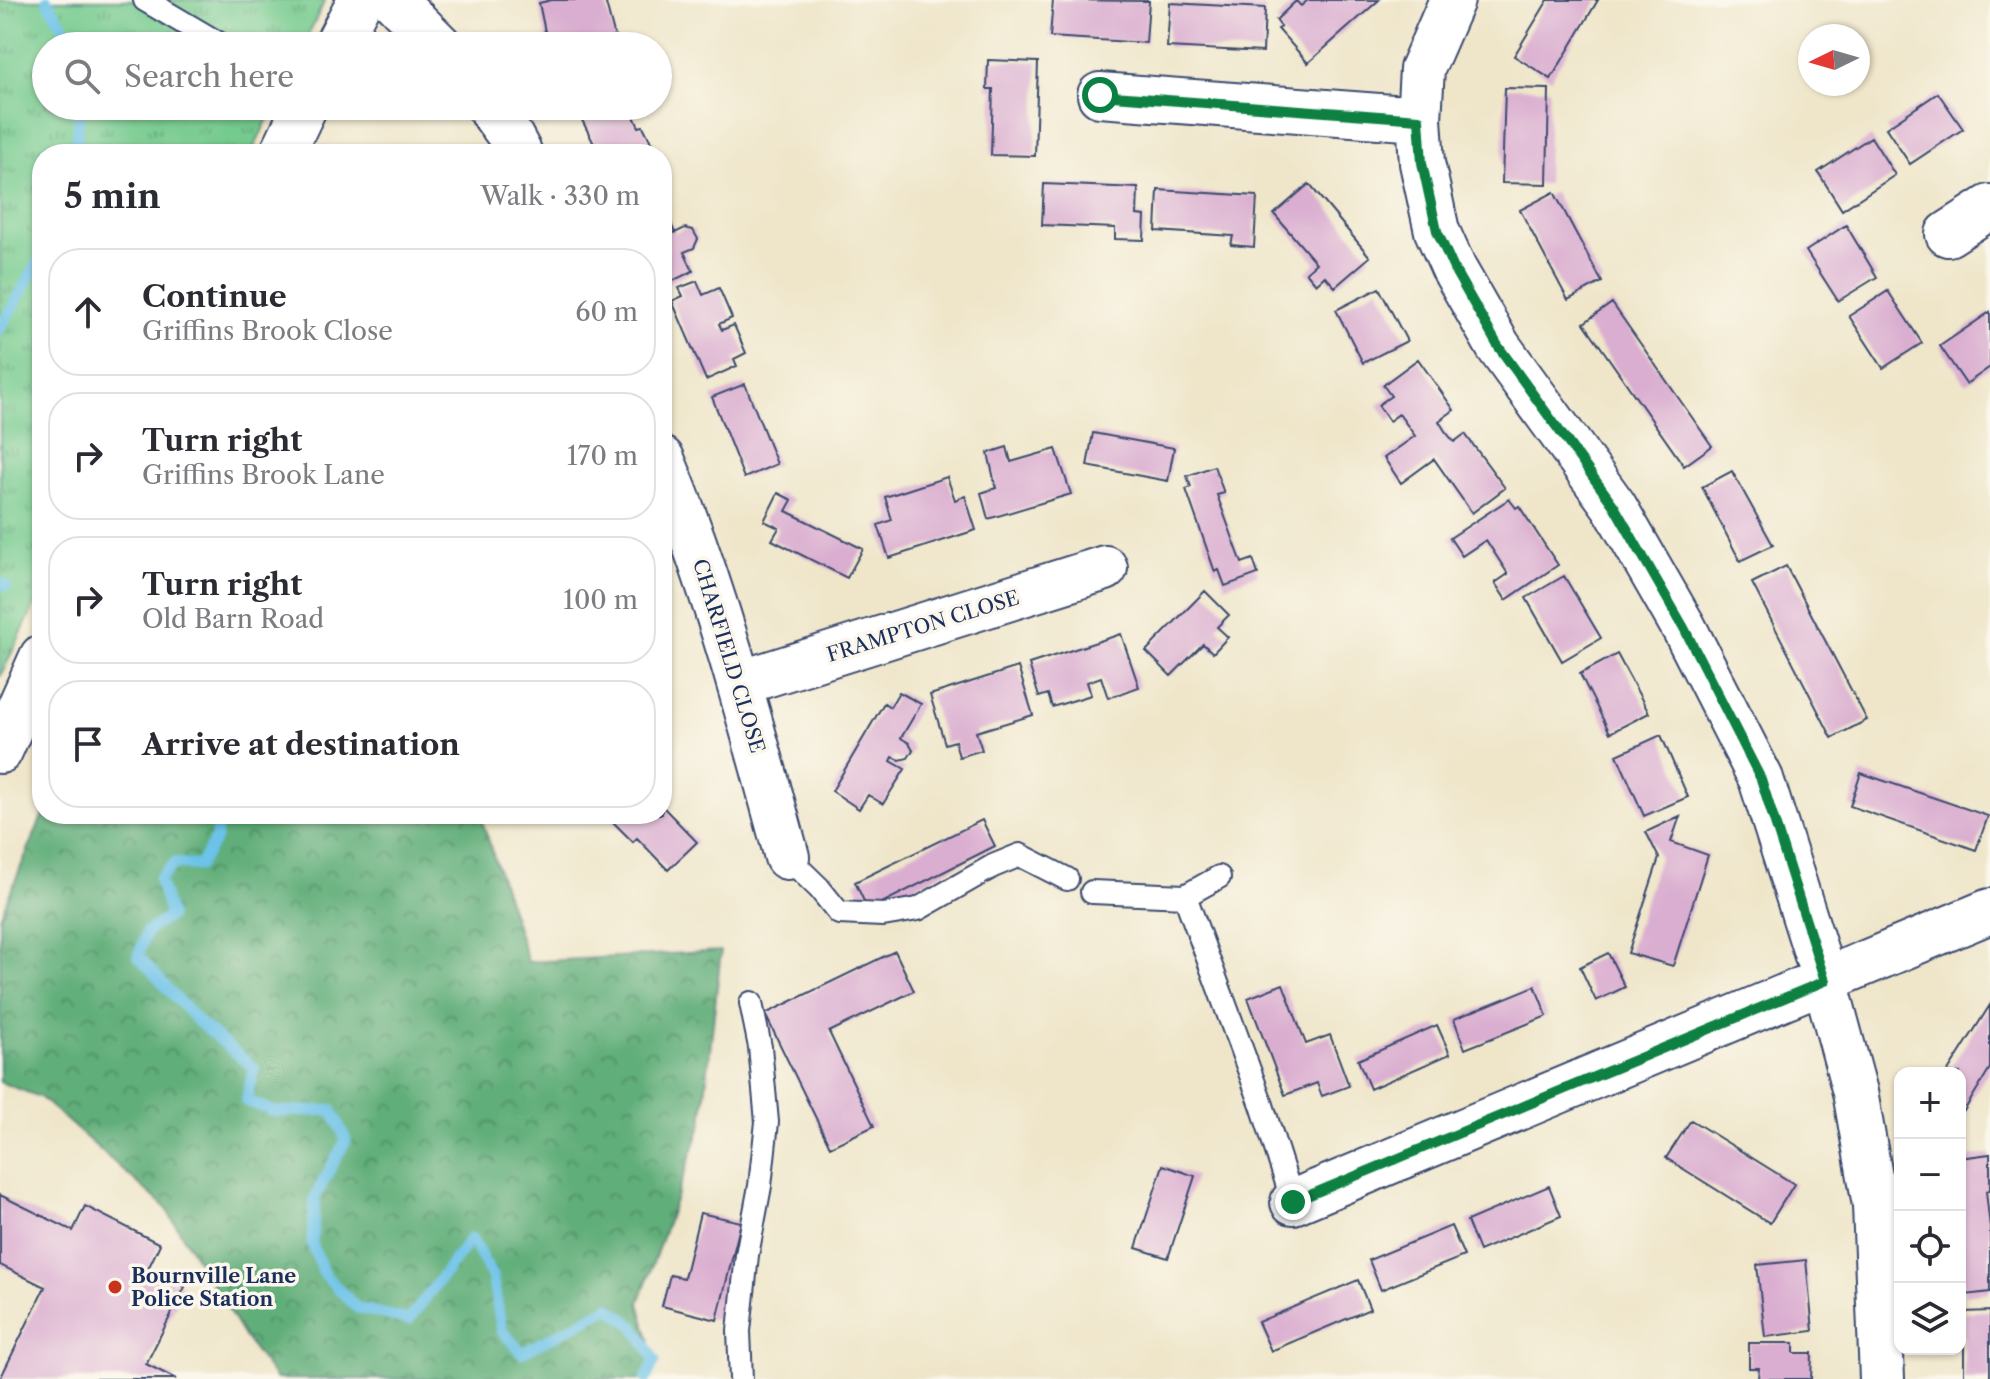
<!DOCTYPE html>
<html lang="en">
<head>
<meta charset="utf-8">
<style>
	:root { --surface:#fff; --page:#f7f7f7; --text:#2b2b33; --muted:#7c7c81; --line:#e1e1e2 }
	body { margin:0; font-family:"Libre Caslon Text",serif; background:var(--page); color:var(--text) }
	.controls { position:absolute; right:24px; bottom:24px; display:grid; overflow:hidden; border-radius:16px; box-shadow:0 2px 6px #0004 }
	.controls button { width:72px; height:72px; display:grid; place-items:center; padding:0; border:0; border-bottom:2px solid var(--line); background:var(--surface); color:var(--text); font:40px sans-serif }
	.compass { position:absolute; left:1798px; top:24px; width:72px; height:72px; border-radius:50%; background:var(--surface); box-shadow:0 2px 6px #0004; rotate:265deg }
	.stop { position:absolute; width:24px; height:24px; margin:-18px; border:6px solid #0b8043; border-radius:50%; background:#fff }
	.stop.end { background:#0b8043; border-color:#fff; box-shadow:0 2px 8px #0008 }
	.list { margin:0; padding:0; list-style:none }
	h2 { display:flex; justify-content:space-between; align-items:center; height:104px; margin:0; padding:0 32px; font-size:34px }
	h2 small { font-size:26px; font-weight:400; color:var(--muted) }
	.list li { display:grid; grid-template-columns:52px 1fr auto; gap:24px; align-items:center; box-sizing:border-box; height:128px; margin:0 16px 16px; padding:0 16px; border:2px solid var(--line); border-radius:32px }
	.list b { display:block; font-size:30px; white-space:nowrap }
	.list p { margin:0; font-size:26px; white-space:nowrap; color:var(--muted) }
	.list em { font-size:26px; font-style:normal; color:var(--muted) }
	.icon { flex:none; width:44px; height:44px; fill:none; stroke:currentColor; stroke-width:2; stroke-linecap:round; stroke-linejoin:round }
	.map { position:relative; flex:none; width:1990px; height:1379px; overflow:hidden }
	.search { position:absolute; background:var(--surface); box-shadow:0 2px 6px #0004; left:32px; top:32px; width:640px; height:88px; display:flex; align-items:center; gap:20px; box-sizing:border-box; padding:0 28px; border-radius:44px; color:var(--muted); font-size:30px }
	.panel { position:absolute; background:var(--surface); box-shadow:0 2px 6px #0004; left:32px; top:144px; width:640px; height:680px; border-radius:32px }
	.map>svg:first-child { display:block }
	.grass { fill:url(#grass-tufts); stroke:#487c76; stroke-width:2 }
	.forest { fill:url(#forest-crowns); stroke:#3e6e6c; stroke-width:2 }
	.lines { fill:none; stroke-linecap:round; stroke-linejoin:round }
	.stream { stroke:#6cc2e9; stroke-width:11 }
	.building { fill:#daaed0 }
	.service-casing { stroke:#3b4a6e; stroke-width:26 }
	.minor-casing { stroke:#3b4a6e; stroke-width:48 }
	.tertiary-casing { stroke:#3b4a6e; stroke-width:48 }
	.service { stroke:#fff; stroke-width:22 }
	.minor { stroke:#fff; stroke-width:44 }
	.tertiary { stroke:#fff; stroke-width:44 }
	.route { stroke:#0b8043; stroke-width:10 }
	.poi-dot { fill:#c8321e; stroke:#fbf7ec; stroke-width:3 }
	.labels { text-anchor:middle; dominant-baseline:central; stroke-width:7; stroke-linejoin:round; paint-order:stroke }
	.street-label { font-size:20px; fill:#1b2f5e; stroke:#fbf7ec }
	.poi-label { font-size:20px; font-weight:bold; fill:#1b2f5e; stroke:#fbf7ec; text-anchor:start }
</style>
</head>
<body>
<div class="map">
<svg width="1990" height="1379" viewBox="0 0 1990 1379">
	<defs>
		<pattern id="grass-tufts" width="24" height="20" patternUnits="userSpaceOnUse" patternTransform="scale(2)"><rect width="24" height="20" fill="#75ca8e"/><path d="M3 7l-1-3M5 7V3M7 7l1-3M15 17l-1-3M17 17v-4M19 17l1-3" fill="none" stroke="#5fa477"/></pattern>
		<pattern id="forest-crowns" width="20" height="18" patternUnits="userSpaceOnUse" patternTransform="scale(2)"><rect width="20" height="18" fill="#60ae79"/><path d="M2 6a3 3 0 1 1 6 0M12 15a3 3 0 1 1 6 0" fill="none" stroke="#4e8e66"/></pattern>
	</defs>
	<rect width="100%" height="100%" fill="#fbf7ec"/>
	<filter id="ink" filterUnits="userSpaceOnUse"><feTurbulence type="fractalNoise" baseFrequency=".0125" numOctaves="2"/><feDisplacementMap in="SourceGraphic" scale="16" xChannelSelector="R" yChannelSelector="G"/><feConvolveMatrix kernelMatrix="1 2 1 2 8 2 1 2 1" color-interpolation-filters="sRGB"/></filter>
	<filter id="wash" filterUnits="userSpaceOnUse"><feTurbulence type="fractalNoise" baseFrequency=".006" numOctaves="4" result="noise"/><feDisplacementMap in="SourceGraphic" scale="32" xChannelSelector="R" yChannelSelector="G"/><feGaussianBlur stdDeviation="1.8" result="paint"/><feColorMatrix in="noise" values="0 0 0 0 0 0 0 0 0 0 0 0 0 0 0 0 0 1.4 0 .05"/><feComposite in="paint" operator="in"/></filter>
	<g filter="url(#wash)">
		<rect width="100%" height="100%" fill="#efe6ca"/>
		<path class="grass" d="M0,0h325l-22,46h-257v60h228l-23,48h-209v436l-42,87z"/>
		<path class="forest" d="M43,814h437l48,148 193,-11 -19,172 -63,180 16,57 -9,19h-370l-31,-41 -80,-131 -125,-110 -40,-15v-165z"/>
		<g class="lines">
			<path class="stream" d="M47,0l16,26 8,20
				M75,154l5,-48
				M0,329l42,-74
				M0,583l6,3
				M218,814l-2,24 -17,28 -24,-3 -16,16 11,37 -23,15 -9,25 60,66 56,46 -8,33 30,11 56,-2 14,30 -31,57 -3,47 12,30 33,34 52,12 62,-82 21,38 10,55 20,22 87,-46 26,20 20,33 -9,19"/>
		</g>
		<g id="blocks">
			<path class="building" d="M552,0h53l11,41 -4,1 1,4h-65l-9,-43z
				M1053,0l96,1 -3,42 -96,-6z
				M1308,0h71l-71,63 -30,-34 3,-2 -5,-7 20,-19 5,5z
				M1548,0h50l-47,79 -37,-23z
				M1170,3l95,5 -2,44 -96,-5z
				M988,60l50,2 -3,94 -44,-1 2,-66h-6z
				M1505,88l44,1 -2,95 -45,-1z
				M1938,93l25,36 -53,35 -24,-36z
				M575,106h54l10,21 4,-1 14,28h-58z
				M1871,137l24,38 -53,35 -24,-38z
				M1044,184l94,4 -1,27 8,1 -1,24 -29,-1v-11l-73,-3z
				M1309,184l61,73 -35,30 -10,-11 -9,8 -10,-12 10,-9 -42,-49z
				M1158,190l99,6 -3,51 -23,-2 2,-9 -77,-5z
				M1554,192l48,90 -34,18 -48,-90z
				M662,204l13,29 10,-5 8,2 5,9 -4,9 -10,4 9,19 -29,14 -2,-5z
				M1846,225l31,52 -39,24 -32,-50z
				M697,281l6,14 16,-7 13,30 -13,6 3,6 12,-5 12,28 -12,6 3,7 -31,14 -34,-79 11,-5 -4,-8z
				M1379,288l28,53 -44,22 -27,-53z
				M1888,291l34,52 -39,25 -34,-52z
				M1612,303l100,143 -28,20 -100,-143z
				M1990,312v55l-24,17 -26,-38z
				M1418,359l36,51 -15,11 6,10 9,11 11,-8 40,54 -33,25 -38,-54 -33,24 -17,-25 31,-22 -16,-22 -10,7 -11,-16 13,-9 -8,-11z
				M745,384l32,80 -33,14 -32,-81z
				M1093,433l81,15 -6,33 -81,-15z
				M1007,447l4,15 45,-13 15,45 -83,25 -7,-26 15,-5 -8,-35z
				M1214,466l10,27 -7,2 25,68 11,-4 5,15 -33,12 -6,-16 -4,2 -29,-83 5,-2 -4,-11z
				M1732,471l41,74 -33,16 -38,-74z
				M947,477l8,23 10,-4 11,34 -87,28 -11,-33 14,-5 -7,-23z
				M778,493l14,7 -6,11 77,38 -16,29 -75,-38 7,-12 -15,-7z
				M1509,499l7,9 3,-2 39,59 -52,35 -11,-17 13,-9 -22,-34 -24,16 -12,-18z
				M1786,566l81,154 -35,18 -80,-155z
				M1564,576l37,62 -39,23 -36,-63z
				M1205,591l24,24 -12,12 11,10 -15,16 -10,-9 -32,32 -25,-25z
				M1121,634l18,53 -31,11 -7,-21 -14,5 4,13 -39,12 -4,-13 -9,3 -10,-33z
				M1617,654l32,59 -39,20 -30,-59z
				M1018,667l15,48 -57,17 6,18 -23,7 -4,-16 -10,3 -15,-49z
				M899,692l22,12 -20,34 8,5 4,7 -5,8 -8,2 -7,-3 -2,4 14,8 -22,35 -15,-9 -9,14 -27,-18 52,-88 6,4z
				M1661,735l27,62 -44,19 -27,-61z
				M1861,773l127,43 -12,34 -126,-44z
				M662,806l35,36 -29,28 -31,-32 -4,4 -28,-28h57z
				M1680,816l-9,26 37,13 -35,111 -45,-13 31,-95 -13,-26z
				M982,820l13,26 -127,64 -13,-28z
				M895,951l19,40 -85,41 45,94 -44,21 -65,-133z
				M1608,953l17,34 -29,14 -16,-34z
				M1283,984l23,60 24,-9 19,51 -27,10 -5,-13 -32,12 -37,-97z
				M1535,986l12,30 -82,33 -11,-30z
				M1990,1005v63l-26,43 -4,-2v-36h-13z
				M1437,1025l13,29 -80,35 -12,-29z
				M1691,1120l103,64 -24,39 -104,-65z
				M1990,1154v36l-4,1 4,37v64l-25,3 -5,-37v-100z
				M1163,1165l32,11 -27,82 -32,-10z
				M1549,1186l12,30 -82,35 -12,-30z
				M0,1195l73,36 12,-25 75,38 -12,25 37,18 -39,77 30,15h-176l45,-92 -45,-22z
				M700,1213l41,9 -24,98 -55,-14 8,-31 14,3z
				M1451,1226l13,30 -83,34 -12,-30z
				M1806,1260l7,71 -48,6 -8,-72z
				M1358,1280l12,29 -99,42 -13,-29z
				M1990,1311v68h-26v-67z
				M1749,1343h45v10h18l-1,26h-53l1,-11h-10z"/>
		</g>
	</g>
	<g filter="url(#ink)">
		<use href="#blocks" fill-opacity="0" stroke="#3b4a6e" stroke-width="2"/>
		<g class="lines">
			<defs>
				<path id="service" d="M145,0l78,46
					M787,857l32,31 20,25 44,2 35,-6 75,-43 27,-11 47,24
					M1092,892l93,4 77,209 31,97
					M1185,896l34,-19
					M741,1379l-2,-48 8,-76 13,-69 7,-64 -7,-75 -9,-44"/>
				<path id="minor" d="M394,0l46,46
					M1452,0l-30,69 -3,50 3,44 15,68 17,38 44,77 116,160 70,122 77,151 64,202 30,111 20,113 7,174
					M1100,95l319,24
					M488,106l23,31 9,17
					M1948,234l42,-27
					M662,459c53,128 89,264 125,398
					M740,683l365,-115
					M1293,1202l697,-291"/>
				<path id="tertiary" d="M336,46l24,-46
					M282,154l23,-48
					M0,751l42,-94"/>
			</defs>
			<use href="#service" class="service-casing"/>
			<use href="#minor" class="minor-casing"/>
			<use href="#tertiary" class="tertiary-casing"/>
			<use href="#service" class="service"/>
			<use href="#minor" class="minor"/>
			<use href="#tertiary" class="tertiary"/>
		</g>
	</g>
	<g class="lines" filter="url(#ink)">
		<path class="route" d="M1100,95l319,24 3,44 15,68 17,38 44,77 116,160 70,122 77,151 64,202 -532,221"/>
	</g>
	<circle class="poi-dot" cx="115" cy="1287" r="8"/>
	<g class="labels">
		<g class="street-label">
			<text transform="translate(923 626) rotate(-17)">FRAMPTON CLOSE</text>
			<text transform="translate(729 656) rotate(73)">CHARFIELD CLOSE</text>
		</g>
		<g class="poi-label">
			<text x="131" y="1276">Bournville Lane<tspan x="131" dy="23">Police Station</tspan></text>
		</g>
	</g>
</svg>
<div class="controls">
<button>+</button>
<button>−</button>
<button><svg class="icon" aria-label="locate" viewBox="0 0 24 24"><circle cx="12" cy="12" r="6"/><path d="M12 2v4M12 18v4M2 12h4M18 12h4"/></svg></button>
<button><svg class="icon" aria-label="layers" viewBox="0 0 24 24"><path d="M12 4l9 5-9 5-9-5zM3 14l9 5 9-5"/></svg></button>
</div>
<svg class="compass" viewBox="-18 -18 36 36"><path d="M0-13l5 13h-10z" fill="#e53935"/><path d="M0 13l5-13h-10z" fill="#7c7c81"/></svg>
<div class="stop" style="left:1100px;top:95px"></div>
<div class="stop end" style="left:1293px;top:1202px"></div>
<div class="search"><svg class="icon" aria-label="search" viewBox="0 0 24 24"><circle cx="10" cy="10" r="6"/><path d="M15 15l6 6"/></svg>Search here</div>
<section class="panel">
<h2>5 min<small>Walk · 330 m</small></h2>
<ul class="list">
<li><svg class="icon" aria-label="ahead" viewBox="0 0 24 24"><path d="M12 20V5M6 11l6-6 6 6"/></svg><div><b>Continue</b><p>Griffins Brook Close</p></div><em>60 m</em></li>
<li><svg class="icon" aria-label="right" viewBox="0 0 24 24"><path d="M7 20v-9h11M14 6l5 5-5 5"/></svg><div><b>Turn right</b><p>Griffins Brook Lane</p></div><em>170 m</em></li>
<li><svg class="icon" aria-label="right" viewBox="0 0 24 24"><path d="M7 20v-9h11M14 6l5 5-5 5"/></svg><div><b>Turn right</b><p>Old Barn Road</p></div><em>100 m</em></li>
<li><svg class="icon" aria-label="arrive" viewBox="0 0 24 24"><path d="M6 21V4h12l-3 4 3 4H6"/></svg><div><b>Arrive at destination</b></div></li>
</ul>
</section>
</div>
</body>
</html>
